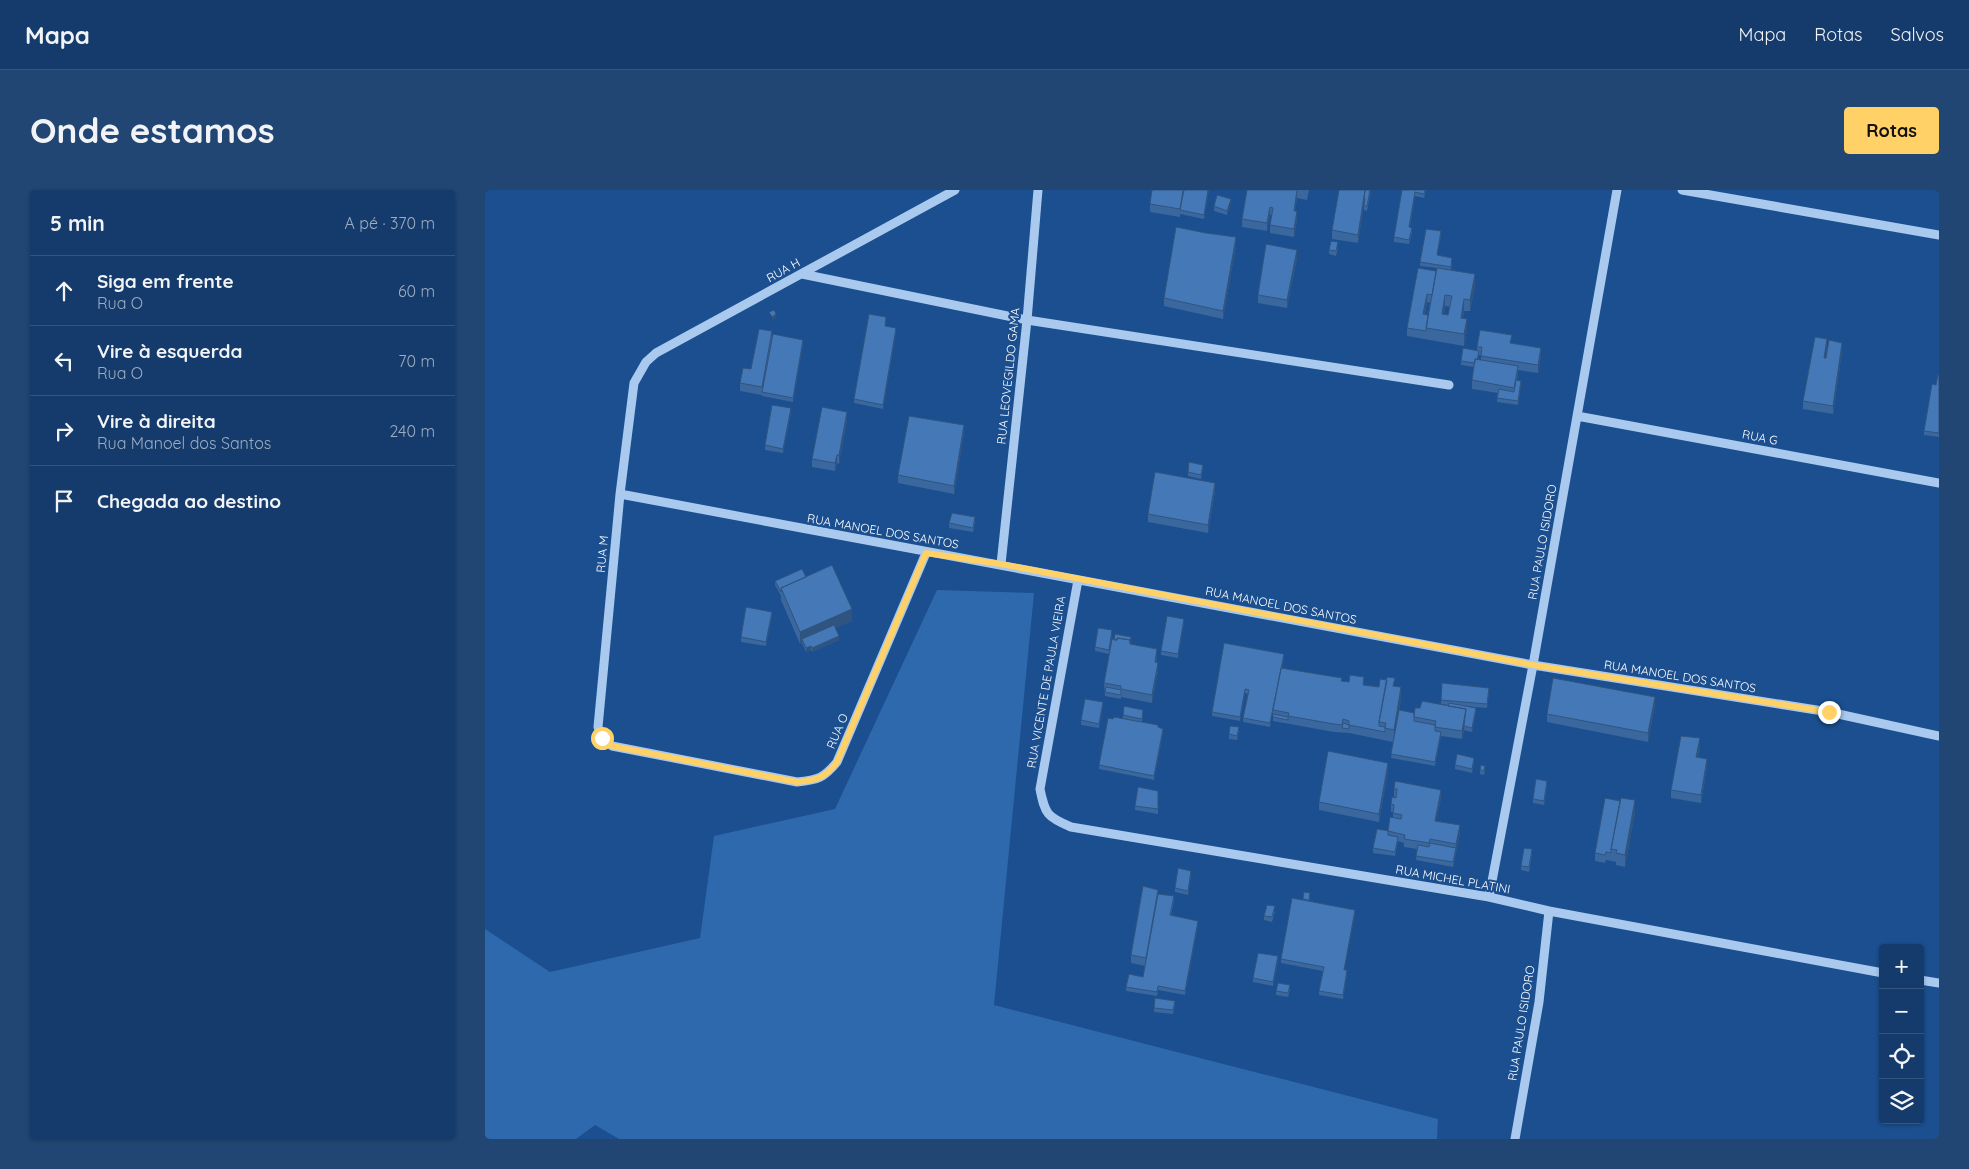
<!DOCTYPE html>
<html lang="pt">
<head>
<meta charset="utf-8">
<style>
	:root { --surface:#143b6b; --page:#214673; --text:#f1f3f6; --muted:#9dadc1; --line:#33557e; --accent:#ffd166 }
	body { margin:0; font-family:Quicksand,sans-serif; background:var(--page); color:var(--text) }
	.controls { position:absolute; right:15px; bottom:15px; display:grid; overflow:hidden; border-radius:5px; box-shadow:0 1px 4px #0004 }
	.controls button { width:45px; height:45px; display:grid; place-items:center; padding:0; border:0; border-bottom:1px solid var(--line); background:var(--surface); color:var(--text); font:25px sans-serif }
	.stop { position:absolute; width:15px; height:15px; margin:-11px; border:4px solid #ffd166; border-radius:50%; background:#fff }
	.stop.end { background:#ffd166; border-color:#fff; box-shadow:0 1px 5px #0008 }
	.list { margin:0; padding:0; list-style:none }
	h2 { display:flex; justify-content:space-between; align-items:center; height:65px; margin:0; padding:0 20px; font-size:21px }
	h2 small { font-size:16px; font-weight:400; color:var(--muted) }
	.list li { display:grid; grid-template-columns:32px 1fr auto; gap:15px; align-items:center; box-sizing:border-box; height:70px; padding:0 20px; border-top:1px solid var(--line) }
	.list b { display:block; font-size:19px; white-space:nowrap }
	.list p { margin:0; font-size:16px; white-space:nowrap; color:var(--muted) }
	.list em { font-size:16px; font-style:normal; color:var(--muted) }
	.icon { flex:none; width:28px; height:28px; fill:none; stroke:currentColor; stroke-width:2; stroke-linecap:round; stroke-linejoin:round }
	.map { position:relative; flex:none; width:1454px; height:949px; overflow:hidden; border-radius:5px }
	header { display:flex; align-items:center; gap:30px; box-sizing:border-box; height:70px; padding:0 25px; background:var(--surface); border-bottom:1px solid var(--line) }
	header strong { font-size:24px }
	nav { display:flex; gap:28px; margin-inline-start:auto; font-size:18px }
	.intro { display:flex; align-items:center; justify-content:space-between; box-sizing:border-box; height:120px; padding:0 30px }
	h1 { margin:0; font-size:35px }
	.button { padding:12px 22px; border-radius:5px; background:var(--accent); color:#111; font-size:18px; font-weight:700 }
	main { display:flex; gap:30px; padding:0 30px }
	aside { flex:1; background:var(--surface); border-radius:5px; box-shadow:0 1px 4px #0004 }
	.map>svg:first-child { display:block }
	.green { fill:#2e69ad }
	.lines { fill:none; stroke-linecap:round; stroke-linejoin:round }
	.minor { stroke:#a9c9ee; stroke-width:9 }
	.wall { fill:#3a679d; fill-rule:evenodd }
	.shaded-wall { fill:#305480 }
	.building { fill:#4478b7; stroke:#305480; fill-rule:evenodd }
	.route { stroke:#ffd166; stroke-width:6 }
	.labels { text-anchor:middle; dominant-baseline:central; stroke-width:4.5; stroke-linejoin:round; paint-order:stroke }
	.street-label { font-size:12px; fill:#fff; stroke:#1b4f8f }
</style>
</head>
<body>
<header>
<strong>Mapa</strong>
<nav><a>Mapa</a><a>Rotas</a><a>Salvos</a></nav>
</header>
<div class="intro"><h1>Onde estamos</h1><a class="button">Rotas</a></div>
<main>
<aside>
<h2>5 min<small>A pé · 370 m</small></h2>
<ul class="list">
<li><svg class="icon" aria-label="ahead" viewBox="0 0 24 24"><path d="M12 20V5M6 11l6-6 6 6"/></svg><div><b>Siga em frente</b><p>Rua O</p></div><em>60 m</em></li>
<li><svg class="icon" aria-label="left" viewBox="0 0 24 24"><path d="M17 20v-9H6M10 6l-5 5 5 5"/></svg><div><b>Vire à esquerda</b><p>Rua O</p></div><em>70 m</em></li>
<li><svg class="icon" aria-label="right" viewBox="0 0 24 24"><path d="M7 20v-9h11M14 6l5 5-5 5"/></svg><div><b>Vire à direita</b><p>Rua Manoel dos Santos</p></div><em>240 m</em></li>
<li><svg class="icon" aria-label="arrive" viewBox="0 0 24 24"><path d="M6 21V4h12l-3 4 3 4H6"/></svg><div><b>Chegada ao destino</b></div></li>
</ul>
</aside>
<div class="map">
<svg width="1454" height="949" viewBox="0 0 1454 949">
	<rect width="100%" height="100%" fill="#1b4f8f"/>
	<path class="green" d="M452,400l97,3 -40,412 444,114 -1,20h-818l-24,-14 -19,14h-91v-210l65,43 150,-34 14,-102 121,-27z"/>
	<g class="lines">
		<path class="minor" d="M1197,0l257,45
			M317,84l225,46 422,65
			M1092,226l362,67
			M135,304l913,171 296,47 110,24
			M441,363l-89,209c-13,16 -19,18 -40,20l-185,-36 -10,-8 -4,-11 22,-233 14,-111 12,-21 10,-9 299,-163
			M516,374l26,-244 11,-130
			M593,390l-38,209c5,25 7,28 31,38l418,70 60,14 334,62
			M1004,707l44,-232 84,-475
			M1435,790l19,3
			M1030,949l24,-137 10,-91"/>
	</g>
	<path class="wall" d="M667,0h57l-5,29 -24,-5v3l-30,-5v-8z
		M762,0h62l-2,10 -10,-2 -2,13 2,8 -3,18 -24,-4v-8l2,-10h-2l-3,16 -25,-4v-8z
		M886,0l-4,21 -3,-1v-7l-6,40 -26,-4v-9z
		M917,0h24l-2,8 -9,-2 -5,31 2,5 -3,12 -15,-2v-5z
		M746,13l-4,12 -13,-4v-5z
		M721,43l30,12 -13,74 -59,-13v-8z
		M956,45l-4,20 15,7 -1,8 24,16 -5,25h-6l-1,7 4,12 -3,16 -57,-10v-8l29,-57 1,-3 -17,-2v-4zM942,112l3,1 -2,12h-3zM960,116l5,1 -2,8h-4z
		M853,57l-2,9 -7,-2v-4z
		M812,68l-10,50 -29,-5v-8z
		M401,131l-1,5 11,6 -13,77 -29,-6v-4z
		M287,145l31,9 -10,58 -31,-6v-1l-22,-4v-8l11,-14z
		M1027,153l29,13 -3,17 -20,-3 -1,10 4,5 -3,20 -21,-3 1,-9 -26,-4v-9l2,-13 -13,-2v-4l16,-11v-3zM994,165h2v5h-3z
		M1342,157l-2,11 17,-7 -9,63 -30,-5v-8z
		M1454,185v62l-15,-2v-4l12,-46z
		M306,222l-8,41 -18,-3v-5z
		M362,230l-8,44 -2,-1 -2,8 -23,-4v-8z
		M479,243l-10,61 -56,-11v-8z
		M718,279l-2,10 -13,-3v-4z
		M730,301l-7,42 -60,-11v-8z
		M490,332l-2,10 -24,-4v-5z
		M321,387l46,44 -17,7 4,12 -27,12 -1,-2 -5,2 -4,-9 -2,1 -19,-44v-4l-6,-11v-4z
		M287,426l-6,30 -25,-4v-5z
		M699,433l-6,35 -17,-3v-4z
		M627,444l-3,20 -14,-3v-4z
		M646,452v2l26,13 -1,6 2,8 -6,32 -31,-6v-1v3l-16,-3 -1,-13z
		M799,468l-2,10 60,13 37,6 16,-1 6,13 -2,11 15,3 6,-5 28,-2v-1l-7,-1v-4l48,-8 -2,16 -23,-2 12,6 -4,20 -8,-2 -2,9 -21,-3 -6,30 -44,-8 2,-16 -44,-9 -15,-1 -61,-11v-11l-3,17 -27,-5v-4l5,-24 -3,-1 -5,28 -28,-5v-4z
		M1170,515l-7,37 -101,-20v-8z
		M618,516l-4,22 -18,-3v-5z
		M658,524l-1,8 16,5 5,6 -9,47 -55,-11v-4l24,-47v-3z
		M754,541l-2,9 -8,-1v-5z
		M1215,557l-2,10 9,10 -6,36 -30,-5v-8z
		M989,572l-2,11 -17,-4v-4z
		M995,580h5l-1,5 -4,-1z
		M903,581l-9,51 -60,-12v-8z
		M1062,595l-3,20 -11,-2v-4z
		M909,599l47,9 -5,23 24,12 -7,34 -37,-7 1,-11 -13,-2v-4l-6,-2 -3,15 -22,-3v-5l15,-17 5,-14v-5h-2v-8l5,-7h-2z
		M673,601v23l-23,-4v-4z
		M1150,622l-10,55 -9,-2v-3l-10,-2 -1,3 -10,-2v-8z
		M1047,663l-3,19 -8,-2v-4z
		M706,685l-3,20 -13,-3v-4z
		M819,702l6,5 -1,5 46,12 -11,56 3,5 -4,24 -24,-4v-4l4,-20 -42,-8v-4l22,-59z
		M673,704l16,6 -3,16 27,9 -13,70 -27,-5 -1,6 -31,-5v-4l17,-10 2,-11 -14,-3v-8z
		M790,721l-3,11 -8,-2v-4z
		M793,771l-5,25 -20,-4v-4z
		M805,799l-2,8 -12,-2v-4z
		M690,815l-2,9 -19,-2v-4z"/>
	<path class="shaded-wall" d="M723,0h1l-5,29v-4z
		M812,0v8l-3,21v-8z
		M880,0h1l-8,53v-8z
		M930,2v4l-6,35v-4z
		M746,9v4l-4,12v-4z
		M785,17v8l-3,16v-8z
		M812,21v8l-3,18v-8z
		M751,47v8l-13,74v-8z
		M812,60v8l-10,50v-8z
		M990,84v12l-5,25v-11z
		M942,104v8l-4,20v-8z
		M960,105v11l-3,20v-12z
		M979,109v12l-3,19v-12z
		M291,124v4l-4,3v-4z
		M982,129v11l-3,16v-12z
		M411,138v4l-13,77v-4z
		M1342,149v8l-3,20v-9z
		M318,150v4l-10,58v-4z
		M1357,153v8l-9,63v-8z
		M1056,158v8l-3,17v-8z
		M1036,191v4l-3,20v-4z
		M306,218v4l-8,41v-4z
		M362,222v8l-8,44v-9z
		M479,235v8l-10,61v-8z
		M352,265v8l-2,8v-8z
		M730,293v8l-7,42v-8z
		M367,419v12l-48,21 -2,-3v4l-2,1v-12z
		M287,422v4l-6,30v-4z
		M699,429v4l-6,35v-4z
		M354,446v4l-27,12v-4z
		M326,456v4l-5,2v-4z
		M672,459v8l-2,13v-8z
		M799,464v4l-14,69v-4z
		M673,473v8l-6,32v-8z
		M916,497v12l-7,43v-12z
		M760,499v4l-5,28v-4z
		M1170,507v8l-7,37v-9z
		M618,512v4l-4,22v-4z
		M991,518v4l-4,20v-4z
		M981,519l-2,21 -2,9v-8z
		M678,539v4l-9,47v-4z
		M956,542v4l-6,30v-4z
		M1215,548v9l-4,18v-8z
		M1222,569v8l-6,36v-8z
		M903,573v8l-9,51v-8z
		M956,600v8l-6,31v-8z
		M1150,610v12l-10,55v-12z
		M975,635v8l-7,34 3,-23z
		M870,720v4l-11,60v-4z
		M713,731v4l-13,70v-4z
		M793,766v5l-5,25v-4z
		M862,780v5l-4,24v-4z"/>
	<path class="building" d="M667,0h31l-3,19 -30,-5z
		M699,0h24l-4,25 -24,-5z
		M762,0h50l-3,21h3l-3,18 -24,-4 3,-17 -3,-1 -3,16 -25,-4z
		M854,0h26l-7,45 -26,-5z
		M880,0h5l-3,16h-3l1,-7h-1z
		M917,0h23l-1,4 -9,-2 -6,35 3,1 -3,12 -15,-3z
		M732,5l14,4 -4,12 -13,-5z
		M691,37l30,6 30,4 -13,74 -59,-13z
		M941,39l15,2 -4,24 15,3 -1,9 -31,-5z
		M846,51l7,1 -2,9 -7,-1z
		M781,54l31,6 -10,50 -29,-5z
		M933,78l18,3 -4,24 -5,-1 -4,20 5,1 -2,16 -19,-3z
		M952,78l38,6 -5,26 -6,-1 -3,19 6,1 -3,15 -38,-6zM960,105l7,1 -4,19 -6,-1z
		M289,120l2,4 -4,3 -3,-5z
		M384,124l17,3 -1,9 11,2 -13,77 -29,-6z
		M274,139l13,2 -10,56 -22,-4 3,-15 8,1z
		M995,140l32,5 -2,8 31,5 -3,17 -57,-9 1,-9h-5z
		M288,144l30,6 -10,58 -31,-6z
		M1330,147l12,2 -3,19h2l3,-18 13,3 -9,63 -30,-5z
		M978,158l16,3 -2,9 -2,-1v4l-14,-2z
		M990,169l43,7 -4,22 -42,-8z
		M1453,185h1v58l-15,-2 8,-47 4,1z
		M1031,190l5,1 -3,20 -21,-3 2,-9 15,3z
		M287,215l19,3 -8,41 -18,-4z
		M337,217l25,5 -8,43h-2l-2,8 -23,-4z
		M424,226l55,9 -10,61 -56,-11z
		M704,272l14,3 -2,10 -13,-3z
		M670,282l60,11 -7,42 -60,-11z
		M467,323l23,4 -2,11 -24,-5z
		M347,375l20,44 -52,23 -19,-44z
		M317,379l4,8 -25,11v4l-6,-11z
		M261,417l26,5 -6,30 -25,-5z
		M682,426l17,3 -6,35 -17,-3z
		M349,435l5,11 -27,12 -1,-2 -5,2 -4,-9z
		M613,438l14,2 -3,20 -14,-3z
		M630,444l16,3 -1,6v-3l-13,-2v2h-3z
		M632,448l13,2v4l27,5 -2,13 3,1 -6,32 -31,-6v-3l-17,-3 8,-44 5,1z
		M739,453l60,11 -14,69 -27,-5 6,-28 -4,-1 -5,28 -28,-5z
		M796,478l61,10 -1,3 8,1 1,-7 14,2 -1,8 16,2 1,-8 7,1 -8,42v4l6,1v5l-36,-7v-4l-6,-2 -1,6 -8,-1 -46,-8 1,-3 -16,-3z
		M902,487l8,1 -2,8 8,1 -7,43 -9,-2 1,-5 -7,-1z
		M1068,488l102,19 -7,36 -101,-19z
		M957,493l47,5 -2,16 -46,-4z
		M621,497l15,3v5l-16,-3z
		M600,509l18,3 -4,22 -18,-4z
		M937,511l44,8 -4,22 -27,-4 1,-6 -22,-4 1,-9h5z
		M964,513l27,5 -4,20 -8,-2 2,-17 -18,-3z
		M639,516l19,4 -1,9 -19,-4z
		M914,520l15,3v8l21,4v6l6,1 -6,30 -44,-8z
		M788,524l15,3v3l-15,-3z
		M629,527l44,8v2l5,2 -9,47 -55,-11 9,-47 5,1z
		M858,533l6,2v4l-7,-1z
		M745,536l9,1 -2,9 -8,-2z
		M1196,546l19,2 -4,19 11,2 -6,36 -30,-5z
		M843,561l60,12 -9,51 -60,-12z
		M972,564l17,4 -2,11 -17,-4z
		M996,575l4,1 -1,5 -4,-1z
		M1051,589l11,2 -3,20 -11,-2z
		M910,591l46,9 -6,31 25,4 -4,19 -26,-5 -1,4 -25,-4 1,-4 -17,-4 2,-14 11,2 1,-4 -9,-2 1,-8 -3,-1 1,-7 4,1 1,-9h-3z
		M653,597l20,4v18l-23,-3z
		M1120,608l15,3 -9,48v4l-5,-1 -1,3 -10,-2z
		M1136,608l14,2 -10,55 -9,-2 1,-3 -6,-1z
		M892,639l12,2h-1v4l10,2 -3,15 -22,-4z
		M945,653l26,5 -3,14 -37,-6 2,-11 11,2z
		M1039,658l8,1 -3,18 -8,-1z
		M693,678l13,3 -3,20 -13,-3z
		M658,696l15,4 -12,68 -15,-3z
		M819,702l6,1 -1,7 -6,-1z
		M673,704l16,2 -4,19 28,6 -13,70 -27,-5 -1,6 -31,-5 3,-13 14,3z
		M807,708l63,12 -11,60h3l-4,25 -24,-4 5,-24 -43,-8z
		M782,715l8,1 -3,11 -8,-1z
		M773,763l20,3 -5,26 -20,-4z
		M793,793l12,2 -2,8 -12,-2z
		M670,808l20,3 -2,9 -19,-2z"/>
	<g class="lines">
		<path class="route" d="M117,548l10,8 185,36c21,-2 27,-4 40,-20l89,-209 75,11 532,101 296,47"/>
	</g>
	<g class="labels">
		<g class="street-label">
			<text transform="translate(298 80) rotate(-29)">RUA H</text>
			<text transform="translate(523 186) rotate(-84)">RUA LEOVEGILDO GAMA</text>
			<text transform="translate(1275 247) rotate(11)">RUA G</text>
			<text transform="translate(398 341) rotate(10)">RUA MANOEL DOS SANTOS</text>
			<text transform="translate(1057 352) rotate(-80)">RUA PAULO ISIDORO</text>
			<text transform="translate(117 364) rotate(-85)">RUA M</text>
			<text transform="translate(796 415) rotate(11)">RUA MANOEL DOS SANTOS</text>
			<text transform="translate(1195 486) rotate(9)">RUA MANOEL DOS SANTOS</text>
			<text transform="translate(561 492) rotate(-80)">RUA VICENTE DE PAULA VIEIRA</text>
			<text transform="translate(352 541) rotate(-67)">RUA O</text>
			<text transform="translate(968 689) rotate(10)">RUA MICHEL PLATINI</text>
			<text transform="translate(1036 833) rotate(-81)">RUA PAULO ISIDORO</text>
		</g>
	</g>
</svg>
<div class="controls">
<button>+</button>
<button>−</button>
<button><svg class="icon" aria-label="locate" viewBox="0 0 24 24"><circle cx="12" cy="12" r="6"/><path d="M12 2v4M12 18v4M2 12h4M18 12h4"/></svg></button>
<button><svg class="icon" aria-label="layers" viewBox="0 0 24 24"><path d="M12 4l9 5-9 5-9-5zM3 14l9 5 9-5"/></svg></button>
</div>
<div class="stop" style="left:117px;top:548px"></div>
<div class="stop end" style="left:1344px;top:522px"></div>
</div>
</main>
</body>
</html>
